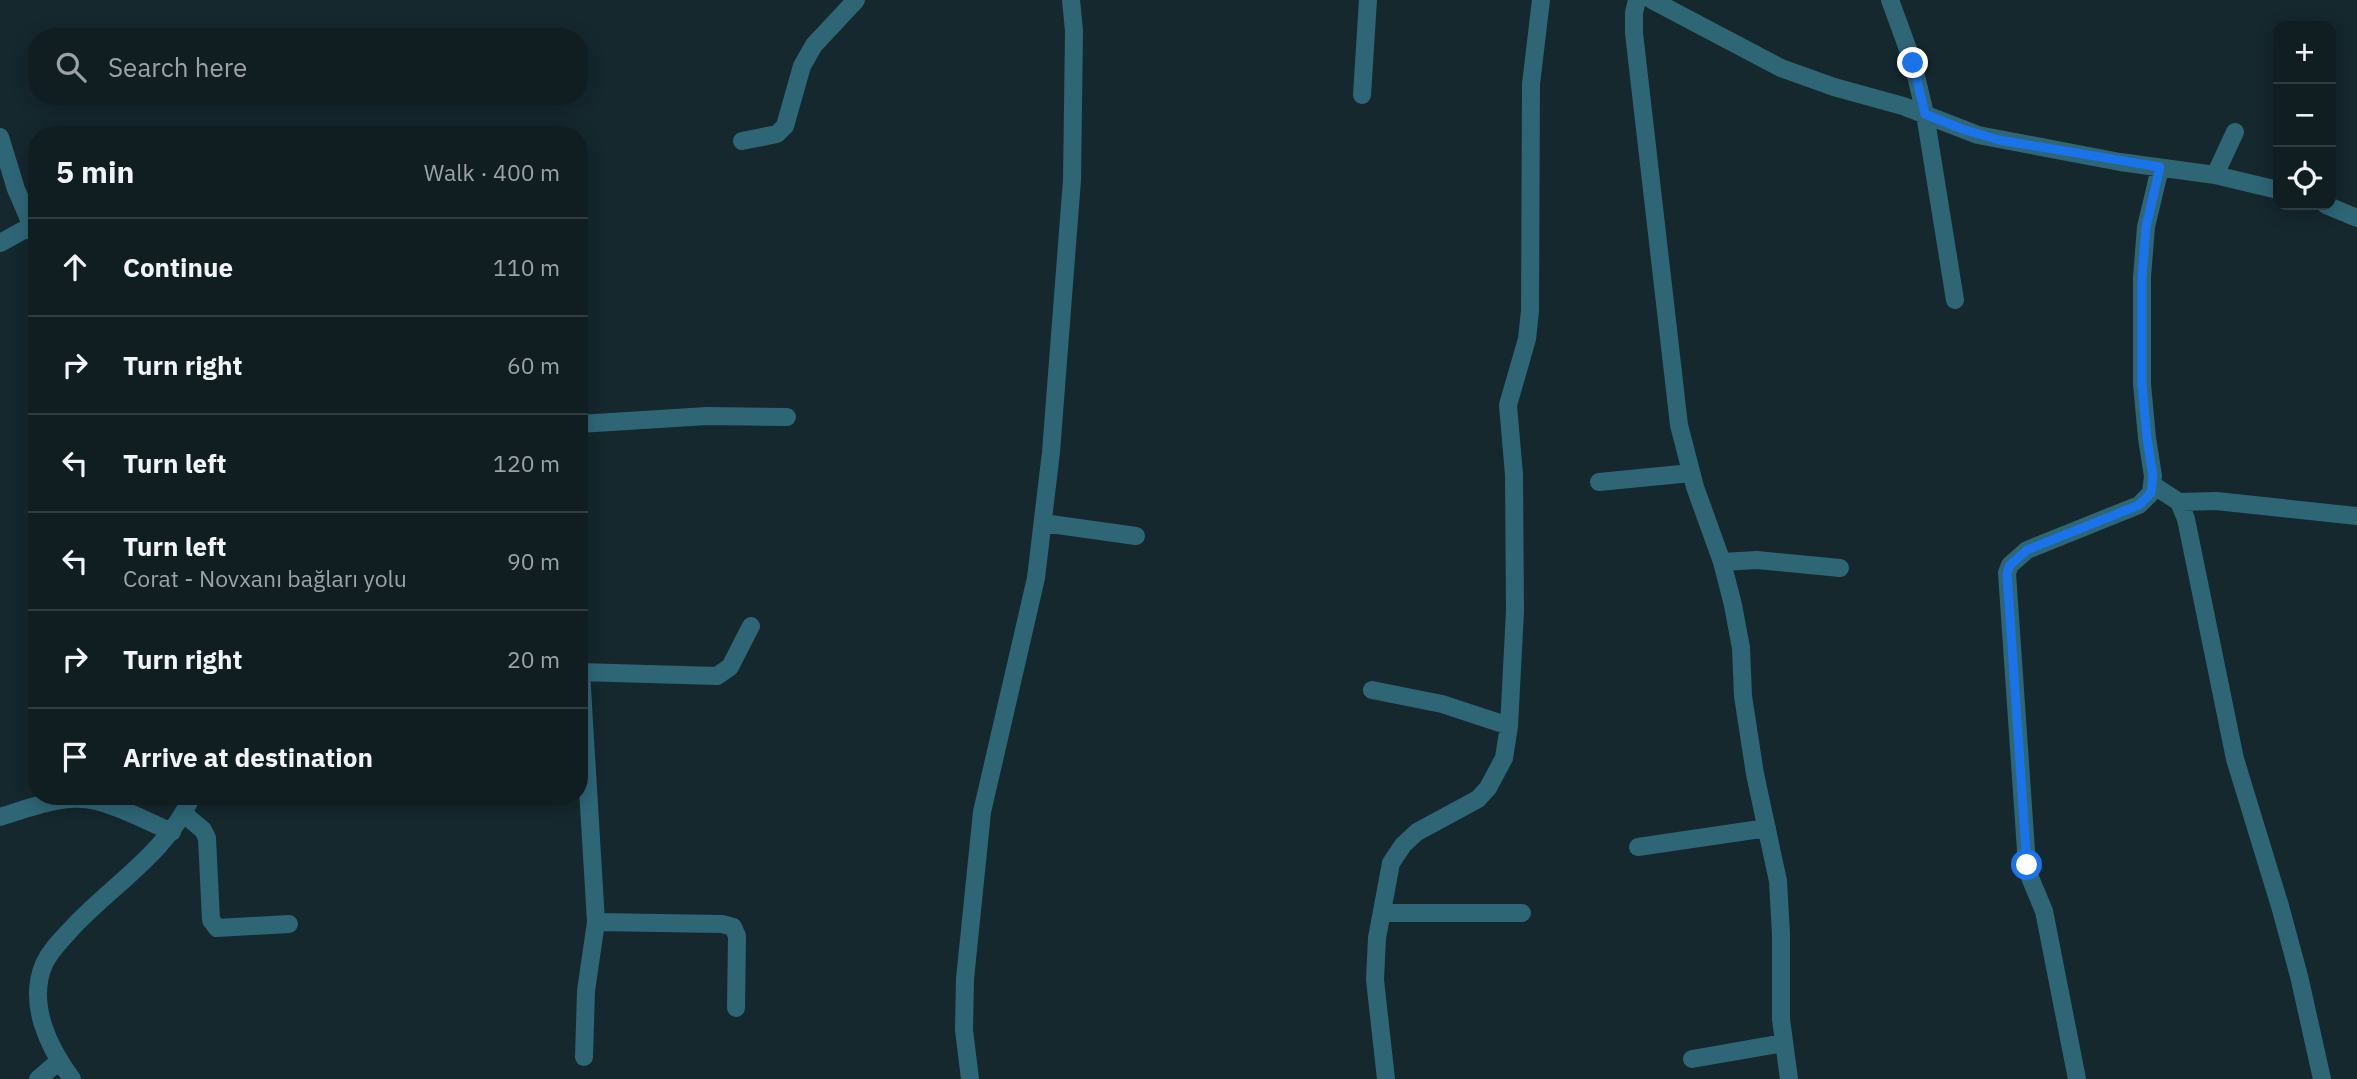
<!DOCTYPE html>
<html lang="en">
<head>
<meta charset="utf-8">
<style>
	:root { --surface:#101e22; --page:#1e2b2f; --text:#f1f3f6; --muted:#9ca2a5; --line:#303c40 }
	body { margin:0; font-family:"IBM Plex Sans",sans-serif; background:var(--page); color:var(--text) }
	.controls { position:absolute; right:21px; top:21px; display:grid; overflow:hidden; border-radius:14px; box-shadow:0 4px 18px #0003 }
	.controls button { width:63px; height:63px; display:grid; place-items:center; padding:0; border:0; border-bottom:2px solid var(--line); background:var(--surface); color:var(--text); font:35px sans-serif }
	.stop { position:absolute; width:21px; height:21px; margin:-16px; border:5px solid #1a73e8; border-radius:50%; background:#fff }
	.stop.end { background:#1a73e8; border-color:#fff; box-shadow:0 2px 7px #0008 }
	.list { margin:0; padding:0; list-style:none }
	h2 { display:flex; justify-content:space-between; align-items:center; height:91px; margin:0; padding:0 28px; font-size:30px }
	h2 small { font-size:23px; font-weight:400; color:var(--muted) }
	.list li { display:grid; grid-template-columns:46px 1fr auto; gap:21px; align-items:center; box-sizing:border-box; height:98px; padding:0 28px; border-top:2px solid var(--line) }
	.list b { display:block; font-size:26px; white-space:nowrap }
	.list p { margin:0; font-size:23px; white-space:nowrap; color:var(--muted) }
	.list em { font-size:23px; font-style:normal; color:var(--muted) }
	.icon { flex:none; width:38px; height:38px; fill:none; stroke:currentColor; stroke-width:2; stroke-linecap:round; stroke-linejoin:round }
	.map { position:relative; flex:none; width:2357px; height:1079px; overflow:hidden }
	.search { position:absolute; background:var(--surface); box-shadow:0 4px 18px #0003; left:28px; top:28px; width:560px; height:77px; display:flex; align-items:center; gap:18px; box-sizing:border-box; padding:0 24px; border-radius:28px; color:var(--muted); font-size:26px }
	.panel { position:absolute; background:var(--surface); box-shadow:0 4px 18px #0003; left:28px; top:126px; width:560px; height:679px; border-radius:28px }
	.map>svg:first-child { display:block }
	.lines { fill:none; stroke-linecap:round; stroke-linejoin:round }
	.minor { stroke:#2e6676; stroke-width:18 }
	.route { stroke:#1a73e8; stroke-width:9 }
</style>
</head>
<body>
<div class="map">
<svg width="2357" height="1079" viewBox="0 0 2357 1079">
	<rect width="100%" height="100%" fill="#15282e"/>
	<g class="lines">
		<path class="minor" d="M1637,0l-3,13v20l45,392 16,62 27,75 11,43 8,43 2,48 12,78 23,107 3,53v85l8,60
			M1652,0l129,68 53,19 69,19 75,29 142,27 95,13 63,15
			M1890,0l23,63 12,51 30,186
			M1362,95l6,-95
			M0,137l16,52 21,49
			M742,141l35,-7 8,-8 17,-60 12,-21 42,-45
			M2215,175l20,-43
			M2326,205l31,13
			M0,243l31,-17
			M579,424l128,-8 80,1
			M1599,482l92,-9
			M2153,485l26,17 7,17 49,240 45,147 19,70 23,103
			M2179,502l37,-1 141,15
			M1043,523l93,13
			M1722,562l35,-2 83,8
			M579,672l138,4 13,-9 21,-41
			M581,672l15,250 -10,69 -2,66
			M1372,690l70,14 67,22
			M184,814l19,16 4,8 4,82 6,8 72,-4
			M0,817c29,-9 65,-24 96,-16 26,6 52,21 76,31
			M1638,847l129,-19
			M1382,913h140
			M596,922l126,2 11,3 4,9 -1,72
			M1692,1059l92,-16
			M38,1079l21,-18
			M72,1079c-23,-31 -45,-75 -28,-115 7,-15 19,-26 30,-38 40,-42 94,-75 118,-130
			M970,1079l-6,-49 1,-51 17,-167 54,-234 15,-126 21,-272 2,-149 -3,-31
			M1386,1079l-11,-99 2,-42 14,-75 12,-18 14,-13 61,-33 10,-11 16,-30 5,-32 6,-115 -1,-136 -6,-70 19,-66 3,-28 1,-227 10,-84
			M2077,1079l-33,-168 -13,-31 -4,-15 -20,-292 3,-8 17,-15 112,-45 12,-12 2,-17 -6,-38 -5,-54v-107l4,-50 14,-59"/>
	</g>
	<g class="lines">
		<path class="route" d="M1913,63l12,51 37,15 37,11 161,27 -14,60 -4,50v107l5,54 6,38 -2,17 -12,12 -112,45 -17,15 -3,8 20,292"/>
	</g>
</svg>
<div class="controls">
<button>+</button>
<button>−</button>
<button><svg class="icon" aria-label="locate" viewBox="0 0 24 24"><circle cx="12" cy="12" r="6"/><path d="M12 2v4M12 18v4M2 12h4M18 12h4"/></svg></button>
</div>
<div class="stop" style="left:2027px;top:865px"></div>
<div class="stop end" style="left:1913px;top:63px"></div>
<div class="search"><svg class="icon" aria-label="search" viewBox="0 0 24 24"><circle cx="10" cy="10" r="6"/><path d="M15 15l6 6"/></svg>Search here</div>
<section class="panel">
<h2>5 min<small>Walk · 400 m</small></h2>
<ul class="list">
<li><svg class="icon" aria-label="ahead" viewBox="0 0 24 24"><path d="M12 20V5M6 11l6-6 6 6"/></svg><div><b>Continue</b></div><em>110 m</em></li>
<li><svg class="icon" aria-label="right" viewBox="0 0 24 24"><path d="M7 20v-9h11M14 6l5 5-5 5"/></svg><div><b>Turn right</b></div><em>60 m</em></li>
<li><svg class="icon" aria-label="left" viewBox="0 0 24 24"><path d="M17 20v-9H6M10 6l-5 5 5 5"/></svg><div><b>Turn left</b></div><em>120 m</em></li>
<li><svg class="icon" aria-label="left" viewBox="0 0 24 24"><path d="M17 20v-9H6M10 6l-5 5 5 5"/></svg><div><b>Turn left</b><p>Corat - Novxanı bağları yolu</p></div><em>90 m</em></li>
<li><svg class="icon" aria-label="right" viewBox="0 0 24 24"><path d="M7 20v-9h11M14 6l5 5-5 5"/></svg><div><b>Turn right</b></div><em>20 m</em></li>
<li><svg class="icon" aria-label="arrive" viewBox="0 0 24 24"><path d="M6 21V4h12l-3 4 3 4H6"/></svg><div><b>Arrive at destination</b></div></li>
</ul>
</section>
</div>
</body>
</html>
